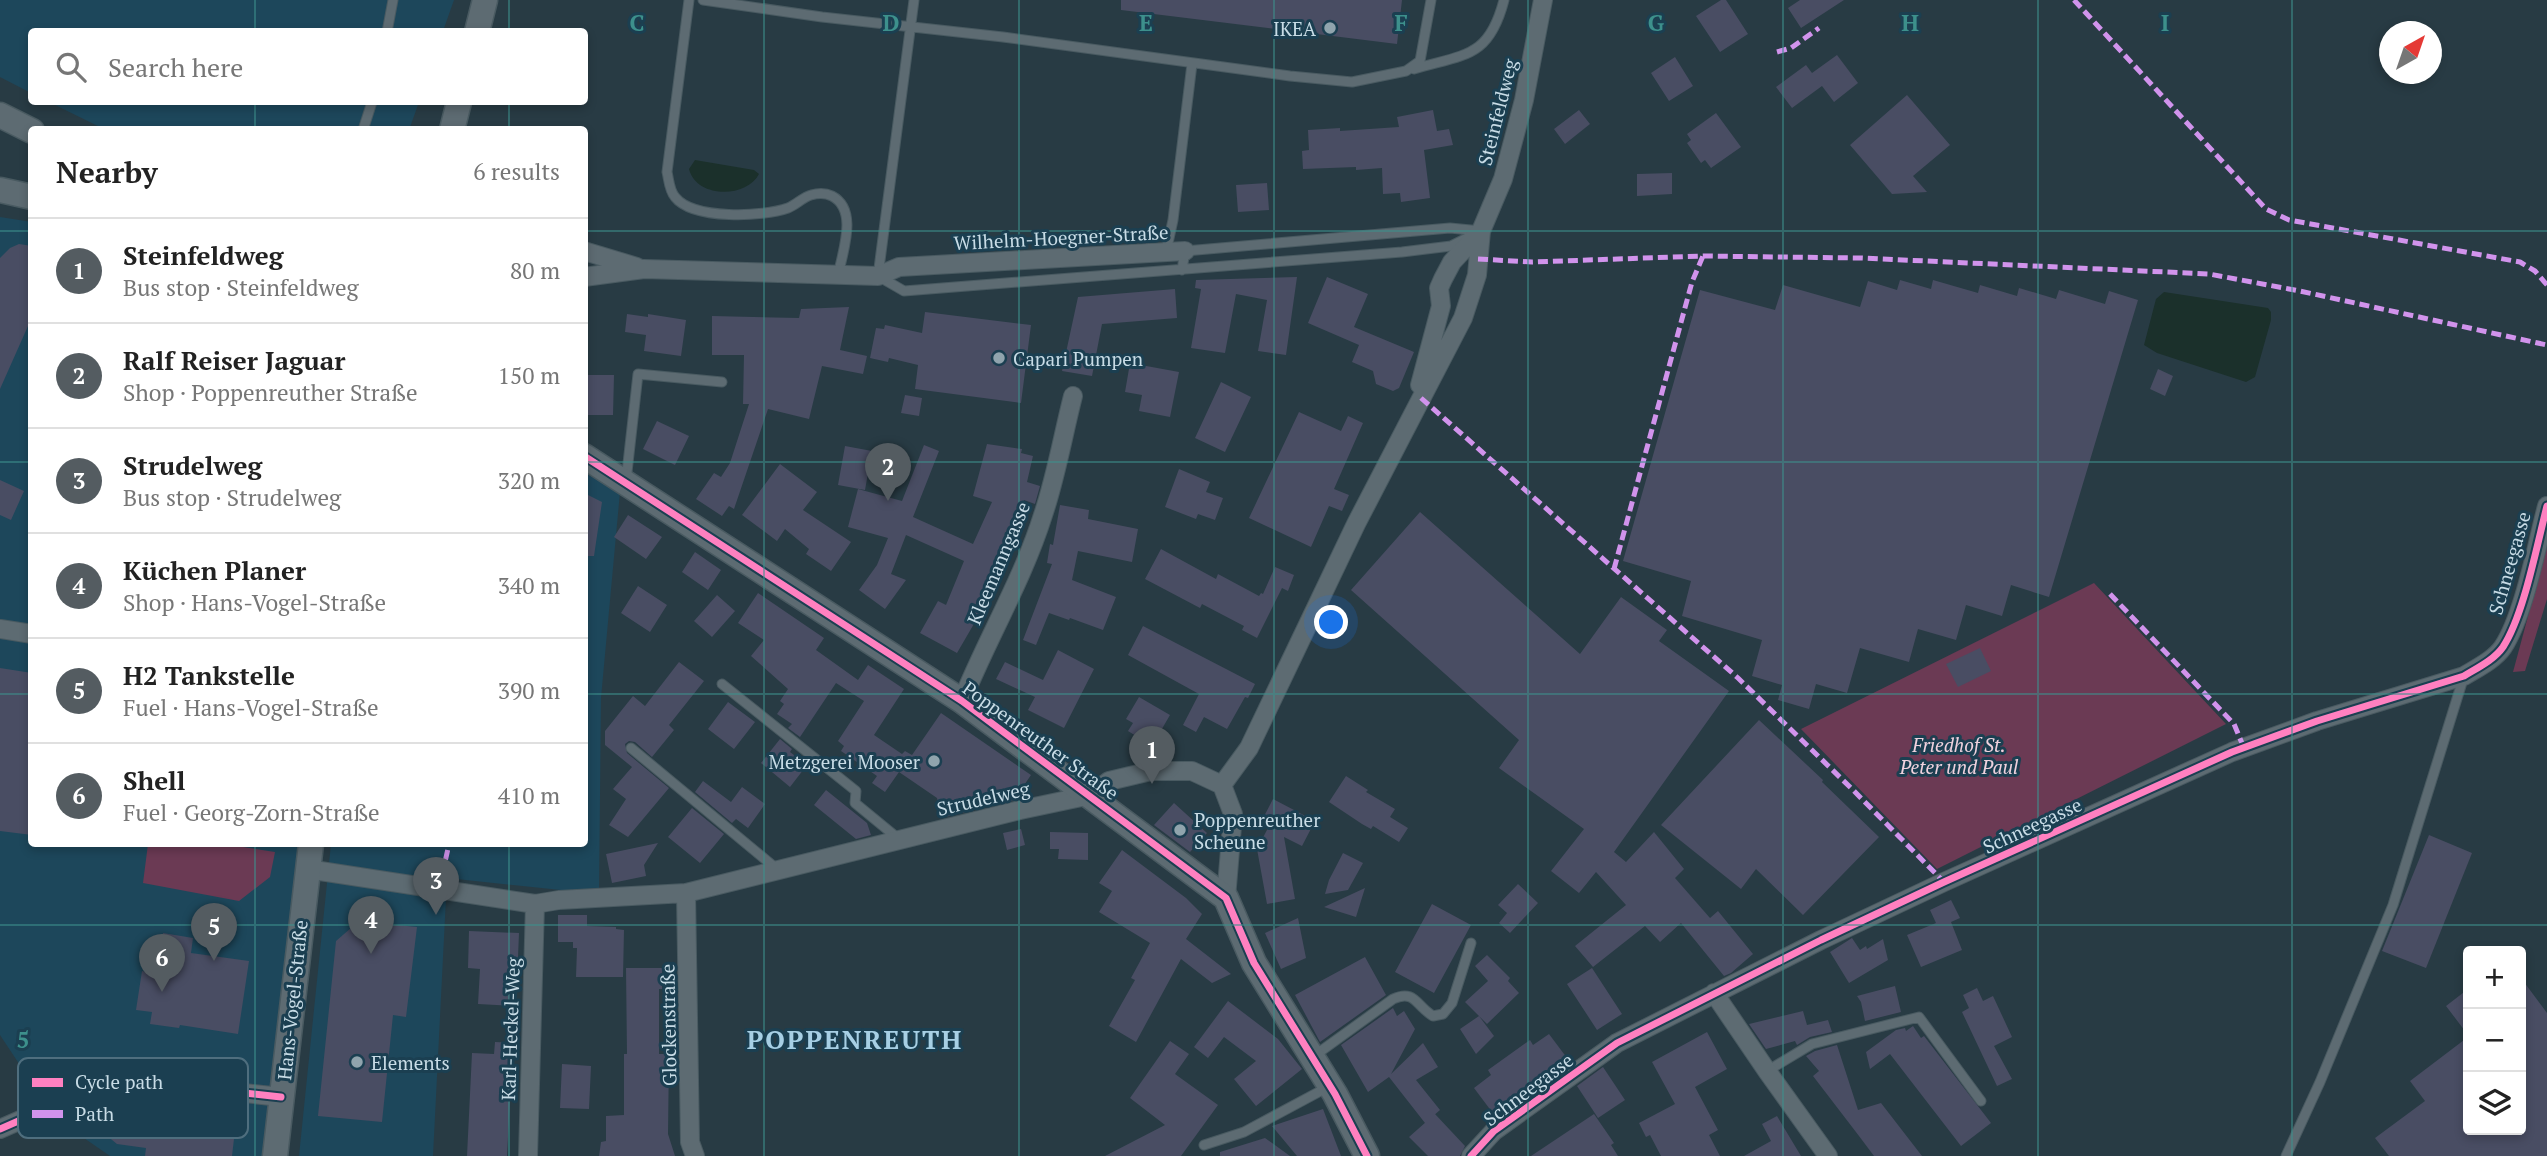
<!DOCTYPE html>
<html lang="en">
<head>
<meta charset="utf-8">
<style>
	:root { --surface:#fff; --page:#f2f2f2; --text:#222; --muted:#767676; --line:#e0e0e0; --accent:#545c61 }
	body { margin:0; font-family:"PT Serif",serif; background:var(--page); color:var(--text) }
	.controls { position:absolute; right:21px; bottom:21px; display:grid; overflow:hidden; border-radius:7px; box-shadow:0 4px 10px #0003 }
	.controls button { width:63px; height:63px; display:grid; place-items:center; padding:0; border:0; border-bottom:2px solid var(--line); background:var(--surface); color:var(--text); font:35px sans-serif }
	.compass { position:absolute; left:2379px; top:21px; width:63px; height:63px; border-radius:50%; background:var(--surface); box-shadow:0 4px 10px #0003; rotate:40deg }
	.you { position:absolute; left:1332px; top:623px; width:24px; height:24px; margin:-18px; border:5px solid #fff; border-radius:50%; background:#1a73e8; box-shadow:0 0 0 10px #1a73e833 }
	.badge { display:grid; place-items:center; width:46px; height:46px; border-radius:50%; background:var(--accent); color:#fff; font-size:23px; font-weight:700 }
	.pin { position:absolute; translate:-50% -58px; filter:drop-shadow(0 2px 4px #0008) }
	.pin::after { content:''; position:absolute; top:37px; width:24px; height:21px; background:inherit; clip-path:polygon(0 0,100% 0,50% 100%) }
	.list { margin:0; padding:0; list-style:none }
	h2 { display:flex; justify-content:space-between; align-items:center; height:91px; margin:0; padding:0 28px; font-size:30px }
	h2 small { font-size:23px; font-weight:400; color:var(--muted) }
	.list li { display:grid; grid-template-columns:46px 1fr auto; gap:21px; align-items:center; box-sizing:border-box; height:105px; padding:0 28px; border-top:2px solid var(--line) }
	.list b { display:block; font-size:26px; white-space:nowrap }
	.list p { margin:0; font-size:23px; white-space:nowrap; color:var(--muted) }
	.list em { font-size:23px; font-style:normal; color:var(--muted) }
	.icon { flex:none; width:38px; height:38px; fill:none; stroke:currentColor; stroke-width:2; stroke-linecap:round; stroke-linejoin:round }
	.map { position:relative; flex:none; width:2547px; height:1156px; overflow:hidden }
	.search { position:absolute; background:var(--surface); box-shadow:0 4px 10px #0003; left:28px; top:28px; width:560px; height:77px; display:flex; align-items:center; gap:18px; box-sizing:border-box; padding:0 24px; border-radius:7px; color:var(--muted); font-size:26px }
	.panel { position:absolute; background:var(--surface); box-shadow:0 4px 10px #0003; left:28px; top:126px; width:560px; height:721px; border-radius:7px }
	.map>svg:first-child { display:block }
	.built { fill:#1d475b }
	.green { fill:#6b3a54 }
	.water { fill:#1b302b }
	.building { fill:#494d63 }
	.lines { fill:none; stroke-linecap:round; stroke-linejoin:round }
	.lane-casing { stroke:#495a61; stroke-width:11 }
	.street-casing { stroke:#495a61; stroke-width:20 }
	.secondary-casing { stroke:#495a61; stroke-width:27 }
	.lane { stroke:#5d6b72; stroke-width:9 }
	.street { stroke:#5d6b72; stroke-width:18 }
	.secondary { stroke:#5d6b72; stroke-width:24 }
	.quiet { stroke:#d193ec; stroke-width:5; stroke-dasharray:10 5; stroke-linecap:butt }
	.cycleway-casing { stroke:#1b3f51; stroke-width:11 }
	.cycleway { stroke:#ff80c0; stroke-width:7 }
	.grid { fill:none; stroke:#3d908c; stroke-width:2; stroke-opacity:0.55 }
	.poi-dot { fill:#90a4ad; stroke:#1b3f51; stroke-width:2.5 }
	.labels { text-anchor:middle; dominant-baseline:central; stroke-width:6; stroke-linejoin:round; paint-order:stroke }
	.poi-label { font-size:19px; fill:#c8dce6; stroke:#1b3f51; text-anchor:start }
	.street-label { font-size:19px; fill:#c8dce6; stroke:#1b3f51 }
	.park-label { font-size:19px; font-style:italic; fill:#f0d2de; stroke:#1b3f51 }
	.district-label { font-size:26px; font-weight:bold; letter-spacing:2px; fill:#a7cfe4; stroke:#1b3f51 }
	.key { fill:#1b3f51; stroke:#4f6e7e; stroke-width:2 }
	.key-label { font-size:19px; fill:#c8dce6 }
	.grid-label { font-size:23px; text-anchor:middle; font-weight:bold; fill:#3d908c; stroke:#1b3f51; stroke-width:6; stroke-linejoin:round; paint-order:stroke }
</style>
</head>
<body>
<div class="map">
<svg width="2547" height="1156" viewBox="0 0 2547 1156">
	<rect width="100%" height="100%" fill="#283b44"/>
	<path class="built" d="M0,0h454l-11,31 -411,1 -1,61 -31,-16z
		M49,102h370l-10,28 -305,-1z
		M0,217l32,5v622h270l-36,312h-156l-55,-38 -55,-83z
		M585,473l35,19 -19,206 -2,196 -152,-16 -14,278h-134l32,-312h253z"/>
	<path class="green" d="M2547,546v53l-22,72 -12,1z
		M2094,583l132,141 -289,145 -136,-140z
		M148,844h76l51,8 -5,25 -31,24 -96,-18z"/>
	<path class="water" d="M695,160l59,10 5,4c-13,25 -63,24 -70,-5z
		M2164,292l104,16 3,4v8l-16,57 -9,5 -89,-29 -13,-8 12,-46z"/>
	<path class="building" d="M1121,0h281l-5,44 -276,-34z
		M1721,0h5l22,34 -28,18 -24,-36z
		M1800,0h44l-43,28 -13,-20z
		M1837,55l21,28 -24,19 -12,-16 -30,22 -16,-21 30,-22 6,8z
		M1675,57l18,29 -24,15 -18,-28z
		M1907,95l43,50 -37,31 14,16 -35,2 -42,-49z
		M1433,110l4,21 12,-2 4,16 -29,5 6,48 -29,4 -1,-9 -17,1 -1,-26 -26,2v-3l-53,2 -1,-18 7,-1 -1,-20 32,-2v3l59,-4 -2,-10z
		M1579,110l11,14 -25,20 -11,-15z
		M1716,113l25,34 -30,21 -6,-8 -4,3 -14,-20 4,-3 -4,-6z
		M1672,173v21l-35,2v-22z
		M1267,183l2,27 -31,2 -2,-27z
		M19,244l13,2v71l-32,72v-131l10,-10z
		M1297,277l-11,78 -28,-4 9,-51 -31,-6 -11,59 -34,-5 10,-59 -6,-1 1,-8z
		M1327,277l41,17 -14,33 60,25 -15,36 -6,3 -17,-7 -3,-13 -21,-9 7,-17 -51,-22z
		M1900,280l31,9 2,-9 45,13 2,-8 37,11 2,-8 37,11 3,-9 46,14 4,-13 29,9 -89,297 -38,-12 -9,31 -36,-11 -10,35 -38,-11 -9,33 -49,-14 -13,45 -31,-9 -7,25 -31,-9 4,-15 -30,-9 10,-36 -80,-24 9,-35 -68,-20 77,-271 75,20 8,-25 77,22 8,-26 29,9z
		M1175,289l2,29 -75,6 -10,52 -30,-5 16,-74z
		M849,307l-9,43 27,6 -4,18 -41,-8 -13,53 -41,-10 -34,100 -5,-3 -7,10 -26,-17 18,-26 7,4 9,-14 19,-59h-6l1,-49h-32v-39l87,2 2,-9z
		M925,312l106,13 -10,78 -106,-14 3,-24 -29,-7 -1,4 -18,-4 6,-30 8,1 1,-4 37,8z
		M627,314l21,3v-3l38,6 -5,36 -37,-5 2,-16 -21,-3z
		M1130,363l49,9 -9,45 -31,-6 3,-16 -17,-3z
		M2158,369l15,7 -8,20 -15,-7z
		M584,375h30l-1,40h-29z
		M1221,382l30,15 -26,55 -30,-14z
		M905,395l17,3 -3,18 -18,-3z
		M1299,412l42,19 7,-15 15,7 -29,66 15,6 -7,16 -13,-5 -18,41 -62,-29z
		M657,421l32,15 -14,29 -32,-16z
		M987,444l35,5 -1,4 12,3 -6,26 13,4 -5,18 -11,-4 -28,63 7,3 -14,32 -32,55 -37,-20 18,-32 8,4 18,-44 -58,-26 -15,39 15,6 -21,29 -26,-19 18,-25 11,-27 -40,-11 10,-38 44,12 22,-56 15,6 -26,66 60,27 19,-42 -19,-6z
		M845,446l27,5 -7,39 -27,-5z
		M780,464l37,28 -14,18 48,32 -20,29 -25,-17 3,-5 -24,-20 -8,12 -35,-26z
		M1179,469l31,13 -4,10 17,6 -8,22 -17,-6 -2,5 -31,-12z
		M0,480l24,11 -13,29 -11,-5z
		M584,493l18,9 -8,54h-10z
		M1060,505l29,5 -1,9 50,10 -6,33 -54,-11 -6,29 44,17 -13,33 -33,-12 -1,2 -20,-7 -13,32 -13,-5 29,-76 -5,-1 3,-19 3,1z
		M1420,512l160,142 41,-57 46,33 -8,11 70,50 -115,161 12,10 28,-30 30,37 -9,9 35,40 8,-7 35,43 -22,19 -7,3 -43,-53 -21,19 -15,-16 -52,41 -18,-21 51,-41 -30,-33 -17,21 -28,-22 33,-42 -85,-61 20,-28 -168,-150z
		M628,515l34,22 -16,22 -32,-22z
		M1161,549l55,30 2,-5 41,22 2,-3 2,1 12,-27 19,8 -6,16 -6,-3 -25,50 -15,-8 2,-4 -42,-22 -2,4 -55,-29z
		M695,552l26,18 -13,20 -26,-18z
		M638,586l29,19 -17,27 -29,-19z
		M758,593l66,45 -8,12 42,30 10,-15 36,24 -30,46 28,19 3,-3 7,4 29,-42 90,62 -17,25 -73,18 -4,-20 -38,-26 -14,20 -13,-9 5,-7 -36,-25 3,-5 -6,-5 26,-40 -28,-18 -36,54 -12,-9 4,-4 -15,-10 7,-10 -4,-3 8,-12 -37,-33 13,-16 -26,-17z
		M717,595l18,16 -23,26 -18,-16z
		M1143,626l112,58 -7,14 -3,-1 -18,32 -23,-12 -8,15 -13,-7 16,-31 -71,-39z
		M1980,648l11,23 -33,16 -12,-23z
		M1058,650l36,19 -30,59 -36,-18 7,-13 -39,-18 9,-17 38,18z
		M679,662l25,19 -35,44 5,5 -22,27 -17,-15 -6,-1 -4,3 2,9 42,35 -41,49 -19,-12 17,-26 -13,-10 19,-22 -27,-22v-14l28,-35 12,10z
		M0,668l32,5v162l-32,-4z
		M1139,697l31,18 -18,31 -24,-15 5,-8 -7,-4z
		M728,702l27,20 -21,27 -26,-20z
		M1759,720l64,60 -1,2 57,55 -76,78 -47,-46 -15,20 -80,-64z
		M780,739l12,10 -2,3 17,13 -17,22 -29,-24z
		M1346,776l22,14 -2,2 29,17 -5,8 18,11 -9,14 -26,-16 -2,3 -9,-5 -33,-22z
		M703,781l28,21 11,-15 23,17 -17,24 -12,-9 -4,4 -37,-31z
		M826,790l41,33 4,12 -15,4 -42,-34z
		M1273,799l42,22 -13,25 -18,-9 11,62 -28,5 -10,-55 11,-21 -8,-4z
		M1174,803l33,30 -17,19 -36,-27z
		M692,808l32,26 -24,29 -32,-26z
		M1021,829l4,16 -18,5 -4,-17z
		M1050,832l38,1v27l-30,-1 1,-10h-9z
		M2429,835l43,18 -46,115 -44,-17z
		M658,843l-14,22 2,11 -34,7 -6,-29z
		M1122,850l64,48 16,16 -16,25 45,35 -19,9 -31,-24 -45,83 -27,-16 26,-46 -4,-2 19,-35 -51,-31 13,-21 -13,-8z
		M1343,853l20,10 -15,27 -23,4 4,-14z
		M1518,884l20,19 -28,30 -11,-10 8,-10 -9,-8z
		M1365,888l-9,29 -32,-10z
		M1951,900l9,18 -9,4 11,28 -41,17 -14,-32 29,-12 -6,-13z
		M1432,904l39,21 -37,68 -39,-21z
		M558,915h29v11l29,1v2l8,1 -1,47h-47l1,-29h-4v-6h-15z
		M1298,918l8,40 -25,11 -16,-36z
		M359,921l58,6 -11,90 -13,-2 -11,107 -64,-6 18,-175z
		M469,931l50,2 -3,73 -38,-2 2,-35 -12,-1z
		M163,933l30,5 -2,15 58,8 -11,73 -58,-9 -1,3 -29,-4 2,-12 -16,-2 6,-39 14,3z
		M1852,938l8,12 6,-4 1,3 16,-10 5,21 -39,23 -19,-31z
		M1487,955l23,23 -2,3 11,12 -32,31 -22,-22 23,-21 -13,-15z
		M1365,957l21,38 -66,47 -25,-47z
		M626,968h36v21h-3v65h10l-1,80 7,22h-76l2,-14 5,-1v-25l18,-1v-61h3z
		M1592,968l30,46 -25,16 -30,-46z
		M2521,978l26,35v143h-158l-14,-18 50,-37 -15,-20 58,-44v93h53z
		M1895,986l6,26 -36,9 -4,-19 -4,-6z
		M1977,988l6,13 10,-5 19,41 -18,9 18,33 -15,7 -35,-74 7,-4 -6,-13z
		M2468,989v46l-22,-29z
		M1228,1001l50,38 24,30 -46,37 -22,-27 22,-18 -32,-24 -16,21 -14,-11z
		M1393,1008l4,8 7,-5 11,18 -24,45 32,-31 15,24 -22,13 24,30 -15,13 -36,-46 -21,15 -27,-47z
		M1803,1011l4,14 21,-5 4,12 -22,5 -13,8 -2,-4 -29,8 -17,-25z
		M1479,1016l15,20 -18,18 -16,-25z
		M1913,1026l8,12 3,-2 67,87 -30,23 -71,-92 -20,15 -4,-17 30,-22 9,-2 1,3z
		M1707,1032l20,37 -32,18 23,43 -9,5 11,21h-59l-11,-21 -4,2 -7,-14 36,-19 -23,-42z
		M1549,1034l18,24 -75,54 -18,-24 17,-13 -3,-5 42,-30 3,5z
		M1170,1041l19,13 -14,20 43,31 -37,51h-76l60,-31 -35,-27z
		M495,1042l18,1 -6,113h-40l5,-103 22,1z
		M1837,1045l21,65 23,-7 41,53h-48l-15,-20 -46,-60 6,-5 -13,-15 9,-5z
		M562,1064l29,2 -2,43 -29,-1z
		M1603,1067l22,33 -27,18 -21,-32z
		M146,1104l91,9 -5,43h-87l1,-8 -29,-4 -11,-9 2,-2 -8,-7 10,-12 30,24 2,-29 4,1z
		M1323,1109l18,47h-44l-25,-30z
		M1435,1114l30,32 -5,10h-32l-19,-19z
		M1594,1114l20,29 -3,2 7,11h-87z
		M1777,1116l24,40h-57l27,-15 -9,-17z
		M1265,1138l25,18h-70v-4z"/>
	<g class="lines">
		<defs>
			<path id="lane" d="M689,0l-22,172c2,8 2,18 8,25 18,23 88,20 113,11 8,-3 15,-11 23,-13 7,-2 15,-2 21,1 27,14 10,57 6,80
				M703,0l119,17 181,20 287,39 62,6 54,-11 14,-10 11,-61
				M914,0l-36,276 26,15 498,-39 49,-6 18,-9
				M387,32l6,-32
				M1414,69c51,-15 75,-11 90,-69
				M363,130l9,-28
				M1166,252l7,-32 19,-156
				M1182,270l3,-19 265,-23 31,3
				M626,481l12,-107 84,8
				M722,684l134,107 -1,12 45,37
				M631,748l147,122
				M1314,1056l79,-57c22,-10 23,7 40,17l10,-2 9,-11 19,-60
				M1767,1071l45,-27 107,-27 62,84
				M1204,1145l40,-13 84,-45
				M2286,1156l34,-74 73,-177 71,-229"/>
			<path id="street" d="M584,251l53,16
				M584,277l60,-8 234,7 21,-9 286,-16
				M1420,385l21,-79 -2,-18 4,-9 9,-17 29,-31
				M0,629l32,5
				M962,701c25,-62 61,-122 81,-186 13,-38 20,-80 30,-119
				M1222,785l27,-37 107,-224 107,-206 14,-43 4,-44 22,-52 21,-79 19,-100
				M307,869l228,35 24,-4 127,-7 334,-83 71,-15 18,-14 42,-10h41l30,14 11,29 -7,84
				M686,893l4,249 5,14
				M1714,993l53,78 61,85
				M0,1129l114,-50 167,18
				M528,1156l7,-252
				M1471,1156l23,-25 123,-88 204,-103 123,-58 288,-130 85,-31 147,-45c13,-8 30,-16 39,-29 21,-32 34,-103 44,-141"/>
			<path id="secondary" d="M477,32l8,-32
				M0,115l32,16
				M452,130l7,-28
				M0,190l32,7
				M584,456l378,245 264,197 28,65 81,131 32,62
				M275,1156l36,-312"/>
		</defs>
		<use href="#lane" class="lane-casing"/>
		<use href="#street" class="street-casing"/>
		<use href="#secondary" class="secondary-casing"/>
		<use href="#lane" class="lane"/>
		<use href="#street" class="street"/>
		<use href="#secondary" class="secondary"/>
		<path class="quiet" d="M2074,0l192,209 23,11 231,42 15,9 12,14
			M1777,52l14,-4 28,-20
			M1478,259l54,3 171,-6 158,2 348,16 91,17 247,54
			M1421,398l317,280 115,112 91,92
			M1614,569l78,-287 11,-26
			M2110,594l124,130 10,24
			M439,889l10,-45"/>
		<defs>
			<path id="cycleway" d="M584,456l378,245 264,197 28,65 81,131 32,62
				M0,1129l114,-50 167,18
				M1471,1156l23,-25 123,-88 204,-103 123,-58 288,-130 85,-31 147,-45c13,-8 30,-16 39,-29 21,-32 34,-103 44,-141"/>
		</defs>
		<use href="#cycleway" class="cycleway-casing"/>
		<use href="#cycleway" class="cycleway"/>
	</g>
	<path class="grid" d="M255,0v32M509,0v32M764,0v1156M1019,0v1156M1274,0v1156M1528,0v1156M1783,0v1156M2038,0v1156M2292,0v1156M255,102v28M509,102v28M0,231h32M584,231h1963M0,462h32M584,462h1963M0,694h32M584,694h1963M255,844v312M509,844v312M0,925h2547"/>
	<g class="poi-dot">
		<circle cx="1330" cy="28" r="7"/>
		<circle cx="999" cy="358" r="7"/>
		<circle cx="934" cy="761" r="7"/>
		<circle cx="1180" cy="830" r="7"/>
		<circle cx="357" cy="1062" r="7"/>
	</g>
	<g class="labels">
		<g class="poi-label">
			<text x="1316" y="28" text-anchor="end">IKEA</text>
			<text x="1013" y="358">Capari Pumpen</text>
			<text x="920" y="761" text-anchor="end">Metzgerei Mooser</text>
			<text x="1194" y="819">Poppenreuther<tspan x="1194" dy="22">Scheune</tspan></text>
			<text x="371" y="1062">Elements</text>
		</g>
		<g class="street-label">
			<text transform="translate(1497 112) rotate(-76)">Steinfeldweg</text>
			<text transform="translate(1061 237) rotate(-3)">Wilhelm-Hoegner-Straße</text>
			<text transform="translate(998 563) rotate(-67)">Kleemanngasse</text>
			<text transform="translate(2509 563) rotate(-74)">Schneegasse</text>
			<text transform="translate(1041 740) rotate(36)">Poppenreuther Straße</text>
			<text transform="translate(983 798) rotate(-13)">Strudelweg</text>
			<text transform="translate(2032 825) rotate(-25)">Schneegasse</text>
			<text transform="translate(292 1000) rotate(-84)">Hans-Vogel-Straße</text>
			<text transform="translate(668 1025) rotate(-91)">Glockenstraße</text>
			<text transform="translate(510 1029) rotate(-88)">Karl-Heckel-Weg</text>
			<text transform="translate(1528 1089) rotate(-37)">Schneegasse</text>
		</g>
		<g class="park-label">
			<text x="1959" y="744">Friedhof St.<tspan x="1959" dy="22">Peter und Paul</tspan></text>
		</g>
		<g class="district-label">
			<text x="855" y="1039">POPPENREUTH</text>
		</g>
	</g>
	<rect x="18" y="1058" width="230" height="80" rx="10" class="key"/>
	<rect x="32" y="1078" width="31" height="9" fill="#ff80c0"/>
	<rect x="32" y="1110" width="31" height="8" fill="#d193ec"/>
	<g class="key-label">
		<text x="75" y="1089">Cycle path</text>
		<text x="75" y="1121">Path</text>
	</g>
	<g class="grid-label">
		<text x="637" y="31">C</text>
		<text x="891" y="31">D</text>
		<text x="1146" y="31">E</text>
		<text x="1401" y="31">F</text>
		<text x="1656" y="31">G</text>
		<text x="1910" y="31">H</text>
		<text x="2165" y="31">I</text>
		<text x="23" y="1048">5</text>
	</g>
</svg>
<div class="controls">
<button>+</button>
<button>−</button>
<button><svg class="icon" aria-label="layers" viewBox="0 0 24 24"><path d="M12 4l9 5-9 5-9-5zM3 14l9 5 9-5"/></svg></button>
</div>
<svg class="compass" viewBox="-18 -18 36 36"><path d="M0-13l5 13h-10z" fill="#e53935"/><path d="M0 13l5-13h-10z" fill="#767676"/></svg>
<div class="you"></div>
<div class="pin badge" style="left:1152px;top:784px">1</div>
<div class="pin badge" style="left:888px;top:501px">2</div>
<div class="pin badge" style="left:436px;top:915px">3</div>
<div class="pin badge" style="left:371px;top:954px">4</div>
<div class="pin badge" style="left:214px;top:961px">5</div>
<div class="pin badge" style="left:162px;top:992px">6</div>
<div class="search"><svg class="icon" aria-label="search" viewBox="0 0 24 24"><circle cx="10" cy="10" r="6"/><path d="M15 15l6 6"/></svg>Search here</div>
<section class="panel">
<h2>Nearby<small>6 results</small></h2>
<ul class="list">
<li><span class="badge">1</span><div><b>Steinfeldweg</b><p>Bus stop · Steinfeldweg</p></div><em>80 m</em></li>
<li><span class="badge">2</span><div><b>Ralf Reiser Jaguar</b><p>Shop · Poppenreuther Straße</p></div><em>150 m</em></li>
<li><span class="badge">3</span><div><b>Strudelweg</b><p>Bus stop · Strudelweg</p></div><em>320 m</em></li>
<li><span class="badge">4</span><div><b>Küchen Planer</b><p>Shop · Hans-Vogel-Straße</p></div><em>340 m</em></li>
<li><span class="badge">5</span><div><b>H2 Tankstelle</b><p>Fuel · Hans-Vogel-Straße</p></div><em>390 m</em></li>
<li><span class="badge">6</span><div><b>Shell</b><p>Fuel · Georg-Zorn-Straße</p></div><em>410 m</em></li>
</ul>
</section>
</div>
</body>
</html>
